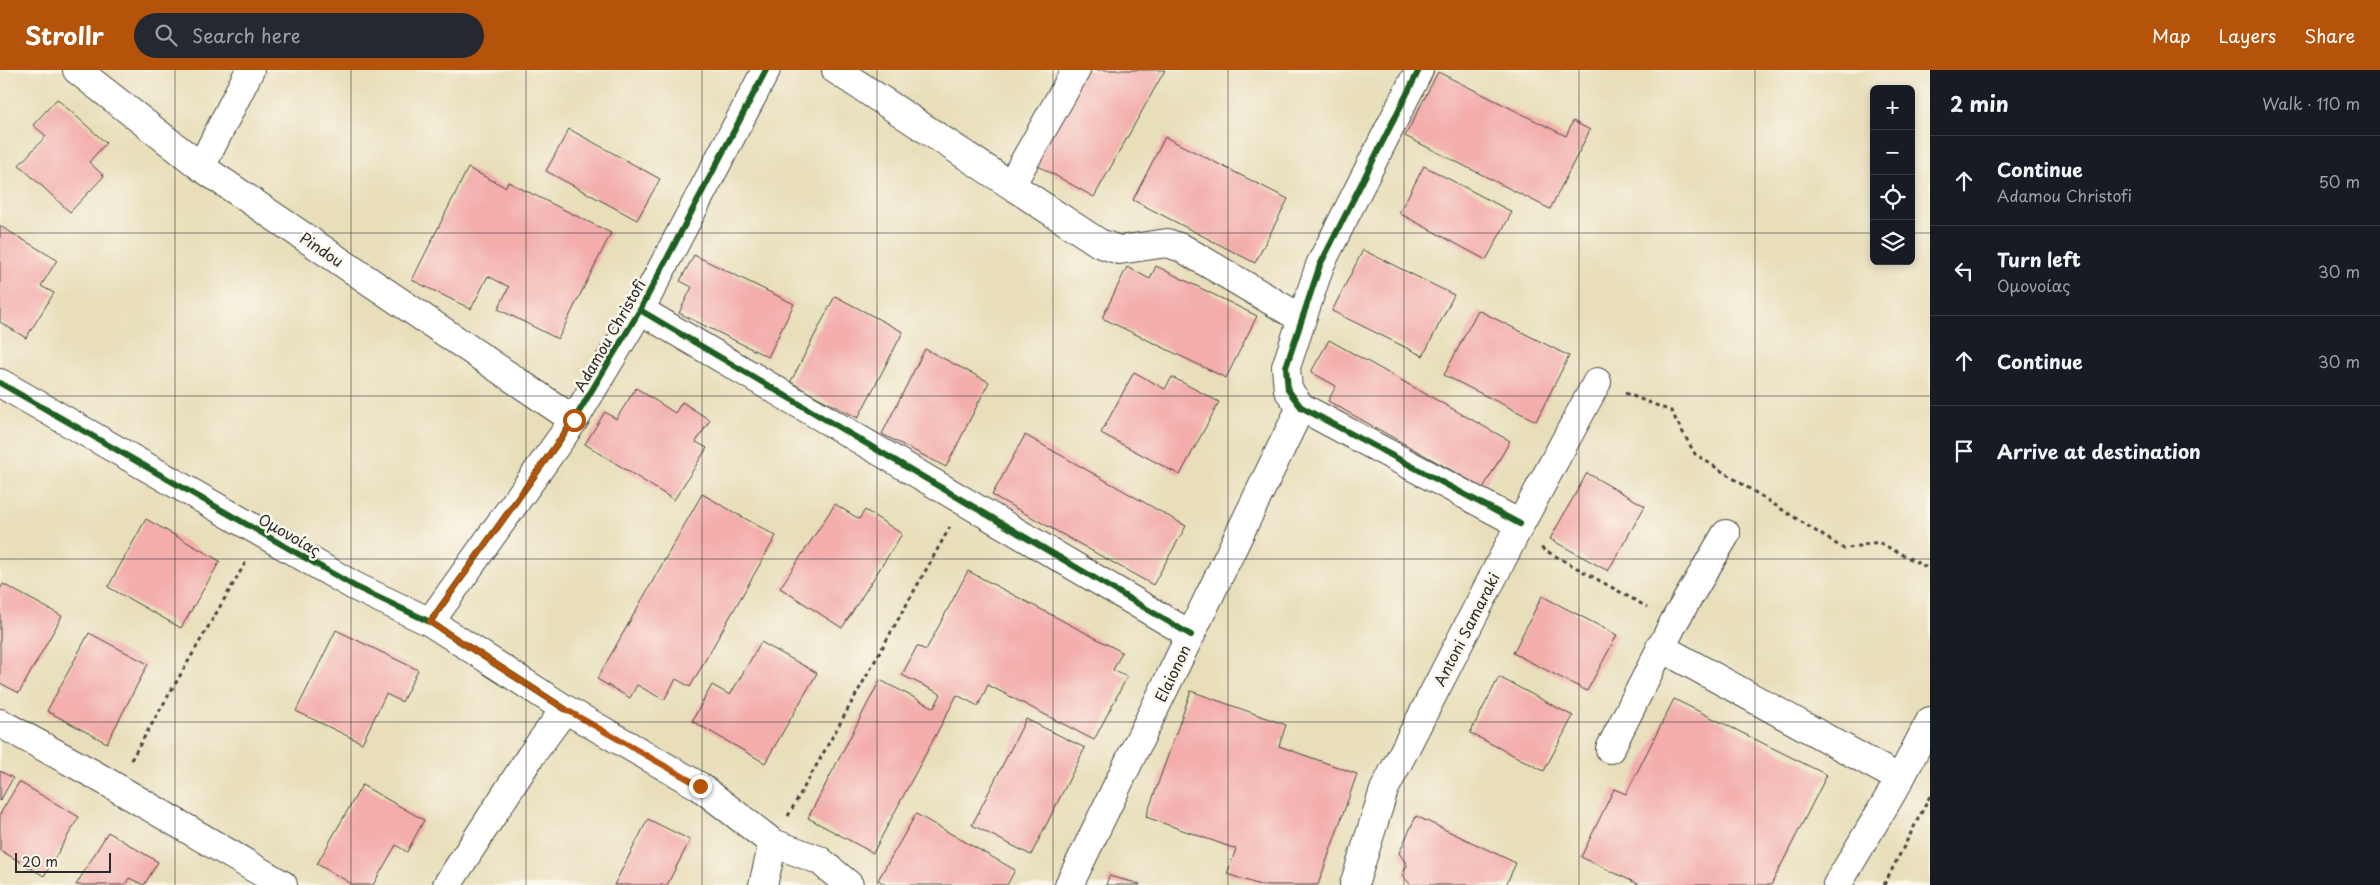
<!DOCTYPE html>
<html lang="en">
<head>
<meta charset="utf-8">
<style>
	:root { --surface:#171b24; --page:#242831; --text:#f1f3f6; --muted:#9ea1a6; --line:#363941; --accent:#b45309 }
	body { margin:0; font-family:"Playpen Sans",sans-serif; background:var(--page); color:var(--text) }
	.controls { position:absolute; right:15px; top:15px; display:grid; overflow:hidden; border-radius:8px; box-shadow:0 2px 8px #0003 }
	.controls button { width:45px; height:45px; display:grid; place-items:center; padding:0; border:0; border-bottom:1px solid var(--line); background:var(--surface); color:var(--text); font:25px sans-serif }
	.scale { position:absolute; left:15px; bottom:12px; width:96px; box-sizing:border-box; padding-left:5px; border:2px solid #2b2b2b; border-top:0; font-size:14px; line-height:18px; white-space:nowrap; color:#2b2b2b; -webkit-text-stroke:4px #fbf7ec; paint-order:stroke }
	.stop { position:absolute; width:15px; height:15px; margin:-11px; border:4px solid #b45309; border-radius:50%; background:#fff }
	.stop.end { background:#b45309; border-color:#fff; box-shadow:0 1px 5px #0008 }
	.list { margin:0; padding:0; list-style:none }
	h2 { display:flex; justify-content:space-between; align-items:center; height:65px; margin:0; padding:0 20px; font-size:21px }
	h2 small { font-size:16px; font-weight:400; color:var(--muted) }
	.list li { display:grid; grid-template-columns:32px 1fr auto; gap:15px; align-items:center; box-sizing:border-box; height:90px; padding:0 20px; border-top:1px solid var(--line) }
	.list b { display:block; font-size:19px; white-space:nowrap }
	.list p { margin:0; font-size:16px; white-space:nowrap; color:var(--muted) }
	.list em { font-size:16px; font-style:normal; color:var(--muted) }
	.icon { flex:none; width:28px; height:28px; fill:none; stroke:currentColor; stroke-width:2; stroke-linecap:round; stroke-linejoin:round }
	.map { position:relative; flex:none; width:1930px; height:815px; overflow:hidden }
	header { display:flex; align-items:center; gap:30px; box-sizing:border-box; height:70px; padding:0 25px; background:var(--accent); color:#fff }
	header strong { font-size:24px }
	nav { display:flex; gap:28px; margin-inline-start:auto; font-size:18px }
	.search { width:350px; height:45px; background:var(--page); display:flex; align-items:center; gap:12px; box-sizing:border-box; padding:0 18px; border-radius:28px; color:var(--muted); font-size:19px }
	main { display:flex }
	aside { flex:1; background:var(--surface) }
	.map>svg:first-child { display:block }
	.building { fill:#f3aeac }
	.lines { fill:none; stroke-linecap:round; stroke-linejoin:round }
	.minor-casing { stroke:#474640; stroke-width:30 }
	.path { stroke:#474640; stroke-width:3; stroke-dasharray:4 4; stroke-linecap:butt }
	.minor { stroke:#fff; stroke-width:28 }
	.cycleway-casing { stroke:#fbf7ec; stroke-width:9 }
	.cycleway { stroke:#1b5e20; stroke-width:6 }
	.route { stroke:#b45309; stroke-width:6 }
	.grid { fill:none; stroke:#2b2b2b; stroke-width:1; stroke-opacity:0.55 }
	.labels { text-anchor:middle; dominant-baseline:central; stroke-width:5; stroke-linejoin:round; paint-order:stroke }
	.street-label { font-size:15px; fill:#2b2b2b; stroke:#fbf7ec }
</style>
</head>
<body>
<header>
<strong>Strollr</strong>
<div class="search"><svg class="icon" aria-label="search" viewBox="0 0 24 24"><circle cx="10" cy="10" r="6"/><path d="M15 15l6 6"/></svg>Search here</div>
<nav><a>Map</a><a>Layers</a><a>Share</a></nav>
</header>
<main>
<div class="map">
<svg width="1930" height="815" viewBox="0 0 1930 815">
	<rect width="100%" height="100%" fill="#fbf7ec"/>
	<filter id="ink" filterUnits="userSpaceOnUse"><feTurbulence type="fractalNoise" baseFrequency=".02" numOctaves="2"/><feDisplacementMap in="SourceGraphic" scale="10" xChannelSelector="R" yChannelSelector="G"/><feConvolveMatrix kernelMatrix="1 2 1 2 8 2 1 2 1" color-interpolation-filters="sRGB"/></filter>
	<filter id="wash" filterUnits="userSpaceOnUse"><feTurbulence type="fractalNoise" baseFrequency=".0096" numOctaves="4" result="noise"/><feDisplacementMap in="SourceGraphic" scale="20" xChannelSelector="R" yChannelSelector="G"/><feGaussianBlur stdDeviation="1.12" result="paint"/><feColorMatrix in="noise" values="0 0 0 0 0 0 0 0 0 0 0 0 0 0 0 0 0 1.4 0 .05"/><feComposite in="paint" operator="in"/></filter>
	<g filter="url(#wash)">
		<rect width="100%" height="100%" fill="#e8deba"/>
		<g id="blocks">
			<path class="building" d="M1085,0h80l-71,127 -61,-34z
				M1438,2l128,64 7,-15 17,9 -40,79 -145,-73z
				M57,29l49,44 -17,19 15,14 -34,36 -51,-47 27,-29 -13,-11z
				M569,59l91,50 -23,41 -91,-49z
				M1165,67l123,62 -33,64 -122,-63z
				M1424,96l88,46 -26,48 -87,-47z
				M468,98l37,19 3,-5 103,51 -53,106 -60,-30 11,-22 -21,-11 -17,33 -59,-29z
				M0,156l57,34 -16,26 13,7 -28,45 -26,-16z
				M1363,180l91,45 -31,61 -91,-45z
				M694,185l100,49 -26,53 -89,-44 13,-26 -12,-6z
				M1156,196l101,50 -31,62 -124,-60 25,-51 23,12z
				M835,226l68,36 -45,86 -68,-35z
				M1478,240l91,46 -33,65 -92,-46z
				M1329,270l181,101 -27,47 -155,-87 8,-15 -25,-14z
				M925,279l64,33 -43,85 -64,-33z
				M1134,302l31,17 7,-12 47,25 -39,73 -79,-42z
				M636,318l39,25 7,-11 28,18 -14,22 11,6 -33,52 -89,-56 20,-32 11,7z
				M1025,365l161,91 -33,59 -161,-90z
				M1587,403l58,33 -37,65 -58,-32z
				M702,424l74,42 -86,151 -14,-8 -12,21 -27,-15 -7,13 -33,-19z
				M835,434l24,15 6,-9 37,24 -60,94 -62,-40z
				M146,449l74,42 -39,67 -73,-41z
				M968,501l154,81 -9,18 14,7 -33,63 -106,-55 -10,21 -21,-11 -84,158 -65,-35 72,-138 54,28 7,-14 -39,-19 15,-29 9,4z
				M3,514l59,32 -43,77 -19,-10v-93z
				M1542,526l75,39 -30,56 -74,-38z
				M336,560l82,40 -16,32 -16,-8 -24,49 -66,-32z
				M89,563l59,31 -41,79 -60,-32z
				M761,572l56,31 -52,90 -73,-42 20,-36 18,10z
				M1499,607l74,39 -29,55 -74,-38z
				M1191,621l95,34 -7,21 78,28 -39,111h-58l-33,-11 9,-25 -90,-32z
				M1674,629l153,76 -56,110h-131l-59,-28 33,-68 12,5z
				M1026,649l59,29 -54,107 -59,-30z
				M0,701l13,7 -13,23z
				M19,712l60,35 -35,59 -44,-26v-36z
				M362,715l62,35 -17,32 -11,-7 -23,40h-19l-37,-21z
				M916,744l99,56 -8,15h-121l-8,-5z
				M1416,746l100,47 -10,22h-95l-9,-10 5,-10 -8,-12z
				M648,749l42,21 -23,45h-53z
				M108,762l50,30 -14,23 -15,-7 -4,7h-49z
				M1109,806l31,8v1h-34z"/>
		</g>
	</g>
	<g filter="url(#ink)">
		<use href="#blocks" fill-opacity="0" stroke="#474640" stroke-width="1"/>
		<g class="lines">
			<defs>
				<path id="minor" d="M77,0l124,97 373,253
					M836,0l263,173 20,7 48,-7 15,5 120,71
					M1419,0l-99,195 -34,102 2,23 13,17 219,117
					M201,97l49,-97
					M1011,115l65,-115
					M640,240l551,325
					M0,313l356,204 74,35 135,87
					M430,552l144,-202 66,-110 126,-240
					M1660,577l240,132
					M0,653l95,52 188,110
					M1610,679l64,-127 52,-88
					M773,773l46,17 30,25
					M447,815l83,-128 35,-48 134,77 74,57 -10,42
					M1069,815l232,-478
					M1354,815l30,-95 131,-256 82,-152
					M1837,815l63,-106 30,-58"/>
			</defs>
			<use href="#minor" class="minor-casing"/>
			<path class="path" d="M1625,323l46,18 24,43 149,95 34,-7 52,27
				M1541,478l106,59
				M131,690l116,-200
				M788,746l162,-289
				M1884,815l46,-89"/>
			<use href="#minor" class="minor"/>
			<defs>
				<path id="cycleway" d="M1419,0l-99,195 -34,102 2,23 13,17 219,117
					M640,240l551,325
					M0,313l356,204 74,35 135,87
					M430,552l144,-202 66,-110 126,-240"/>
			</defs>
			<use href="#cycleway" class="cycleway-casing"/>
			<use href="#cycleway" class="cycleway"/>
		</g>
	</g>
	<g class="lines" filter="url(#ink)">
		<path class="route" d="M574,350l-144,202 135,87 135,77"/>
	</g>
	<path class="grid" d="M175,0v815M351,0v815M526,0v815M702,0v815M877,0v815M1053,0v815M1228,0v815M1404,0v815M1579,0v815M1755,0v815M0,163h1874M1911,163h19M0,326h1930M0,489h1930M0,652h1930"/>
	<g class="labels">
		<g class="street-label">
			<text transform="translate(322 179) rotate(34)">Pindou</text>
			<text transform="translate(609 265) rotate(-60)">Adamou Christofi</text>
			<text transform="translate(290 464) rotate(30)">Ομονοίας</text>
			<text transform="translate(1466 559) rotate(-63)">Antoni Samaraki</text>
			<text transform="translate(1172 603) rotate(-64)">Elaionon</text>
		</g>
	</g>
</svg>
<div class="controls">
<button>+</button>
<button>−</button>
<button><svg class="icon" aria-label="locate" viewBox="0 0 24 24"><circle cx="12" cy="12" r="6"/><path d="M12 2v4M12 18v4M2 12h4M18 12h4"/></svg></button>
<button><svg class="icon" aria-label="layers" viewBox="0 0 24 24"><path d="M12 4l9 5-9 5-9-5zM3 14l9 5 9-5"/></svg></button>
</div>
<div class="scale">20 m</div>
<div class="stop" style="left:574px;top:350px"></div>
<div class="stop end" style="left:700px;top:716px"></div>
</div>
<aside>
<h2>2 min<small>Walk · 110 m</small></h2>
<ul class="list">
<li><svg class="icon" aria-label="ahead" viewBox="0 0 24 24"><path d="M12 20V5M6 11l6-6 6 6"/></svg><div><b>Continue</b><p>Adamou Christofi</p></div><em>50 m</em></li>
<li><svg class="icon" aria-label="left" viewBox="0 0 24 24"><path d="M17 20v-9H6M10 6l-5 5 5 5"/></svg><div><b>Turn left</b><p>Ομονοίας</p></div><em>30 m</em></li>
<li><svg class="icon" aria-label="ahead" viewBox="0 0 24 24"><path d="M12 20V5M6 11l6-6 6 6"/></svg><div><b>Continue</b></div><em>30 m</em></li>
<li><svg class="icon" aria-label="arrive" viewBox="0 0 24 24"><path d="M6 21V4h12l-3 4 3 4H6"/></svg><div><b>Arrive at destination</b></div></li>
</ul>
</aside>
</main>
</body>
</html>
